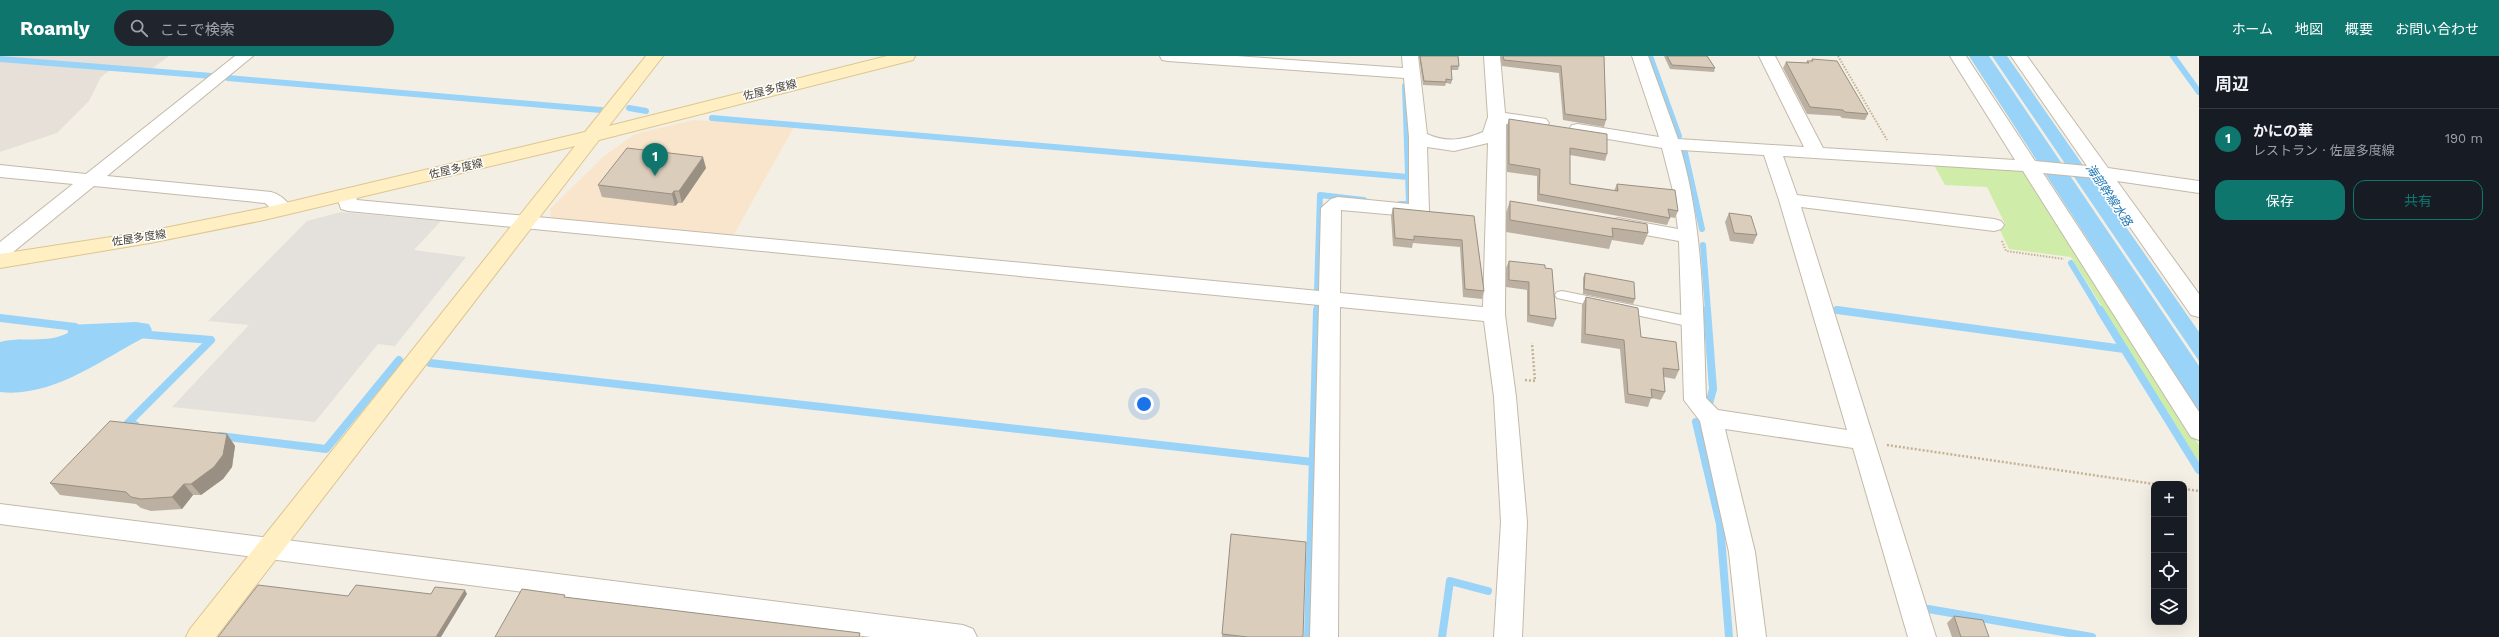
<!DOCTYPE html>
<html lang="ja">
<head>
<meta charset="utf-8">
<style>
	:root { --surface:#171b24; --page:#20242c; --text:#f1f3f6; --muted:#9ea1a6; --line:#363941; --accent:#0f766e }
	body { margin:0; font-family:"Work Sans","Noto Sans JP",sans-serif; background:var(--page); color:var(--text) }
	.controls { position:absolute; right:12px; bottom:12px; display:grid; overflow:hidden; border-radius:8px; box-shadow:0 4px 16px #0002 }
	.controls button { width:36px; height:36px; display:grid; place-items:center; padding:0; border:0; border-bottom:1px solid var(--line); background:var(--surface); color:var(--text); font:20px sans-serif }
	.you { position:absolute; left:1144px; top:348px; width:14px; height:14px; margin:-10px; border:3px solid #fff; border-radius:50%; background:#1a73e8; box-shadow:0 0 0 6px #1a73e833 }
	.badge { display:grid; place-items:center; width:26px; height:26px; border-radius:50%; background:var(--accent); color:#fff; font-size:13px; font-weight:700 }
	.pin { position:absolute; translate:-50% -33px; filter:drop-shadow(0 1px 2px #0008) }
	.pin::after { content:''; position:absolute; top:21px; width:14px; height:12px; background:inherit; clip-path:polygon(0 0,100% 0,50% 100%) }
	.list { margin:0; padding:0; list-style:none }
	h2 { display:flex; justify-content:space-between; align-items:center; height:52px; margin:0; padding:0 16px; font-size:17px }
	h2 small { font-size:13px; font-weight:400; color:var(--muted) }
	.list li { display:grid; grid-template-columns:26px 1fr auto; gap:12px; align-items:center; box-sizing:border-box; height:60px; padding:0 16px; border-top:1px solid var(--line) }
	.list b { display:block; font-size:15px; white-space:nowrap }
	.list p { margin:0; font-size:13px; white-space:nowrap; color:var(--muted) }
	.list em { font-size:13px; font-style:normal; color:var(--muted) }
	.actions { display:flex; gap:8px; padding:12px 16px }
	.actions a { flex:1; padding:9px 0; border:1px solid var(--accent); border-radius:12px; text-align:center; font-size:14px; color:var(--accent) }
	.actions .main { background:var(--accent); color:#fff }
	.icon { flex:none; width:22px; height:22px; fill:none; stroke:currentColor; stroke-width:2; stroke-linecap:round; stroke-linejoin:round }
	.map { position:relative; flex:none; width:2199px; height:581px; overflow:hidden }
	header { display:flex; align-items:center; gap:24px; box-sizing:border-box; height:56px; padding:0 20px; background:var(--accent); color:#fff }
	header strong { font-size:19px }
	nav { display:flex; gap:22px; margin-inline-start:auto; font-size:14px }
	.search { width:280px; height:36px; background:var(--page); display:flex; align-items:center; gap:10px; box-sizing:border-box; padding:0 14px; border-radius:22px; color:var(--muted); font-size:15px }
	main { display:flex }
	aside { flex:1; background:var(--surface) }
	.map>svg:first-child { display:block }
	.commercial { fill:#f9e5cc }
	.industrial { fill:#e6e0d9 }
	.green { fill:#cfeda8 }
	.parking { fill:#e4e1dd }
	.water { fill:#99d3f8 }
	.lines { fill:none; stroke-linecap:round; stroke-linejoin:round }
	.stream-far1 { stroke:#99d3f8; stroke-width:6 }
	.stream { stroke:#99d3f8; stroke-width:8 }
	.lane-casing { stroke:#c3b9a9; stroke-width:2 }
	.street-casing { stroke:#c3b9a9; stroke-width:2 }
	.secondary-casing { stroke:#dcc690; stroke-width:2 }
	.path-far1 { stroke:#c4b295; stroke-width:2; stroke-dasharray:1.5 1.5; stroke-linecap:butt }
	.path { stroke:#c4b295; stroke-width:2.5; stroke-dasharray:2 2; stroke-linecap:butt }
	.lane { fill:#fff; fill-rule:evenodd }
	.street { fill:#fff; fill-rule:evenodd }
	.secondary { fill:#ffefc3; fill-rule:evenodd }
	.wall { fill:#bbb0a1 }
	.shaded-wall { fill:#999083 }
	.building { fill:#dacdbb; stroke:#999083 }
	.labels { text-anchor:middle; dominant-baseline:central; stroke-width:3; stroke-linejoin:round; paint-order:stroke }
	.street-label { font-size:11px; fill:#473f33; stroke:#fff }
	.water-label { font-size:12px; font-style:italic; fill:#207ab5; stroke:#fff }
</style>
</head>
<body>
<header>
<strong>Roamly</strong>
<div class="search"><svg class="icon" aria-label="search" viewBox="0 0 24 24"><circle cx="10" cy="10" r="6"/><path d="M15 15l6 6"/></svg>ここで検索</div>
<nav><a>ホーム</a><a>地図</a><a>概要</a><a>お問い合わせ</a></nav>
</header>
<main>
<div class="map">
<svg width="2199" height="581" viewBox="0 0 2199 581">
	<rect width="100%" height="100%" fill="#f4efe4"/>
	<path class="commercial" d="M693,64l101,7 -62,111 -181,-18 -1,-11 54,-53 31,-22z"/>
	<path class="industrial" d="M0,0h169l-19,14 -36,-3 -13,10 -12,24 -32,32 -57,19z"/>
	<path class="green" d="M1934,109l84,5 8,4 173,271v18l-128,-206 -62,-8 -12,-25h8l-18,-37 -42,-2z"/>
	<path class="parking" d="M341,156l100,9 -27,29 52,7 -71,89 -17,-2 -63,78 -143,-15 77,-82 -41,-4 99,-100z"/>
	<path class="water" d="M1969,0h20l210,310v45z
		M1992,0h15l192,276v29z
		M136,266l13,2 3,6 -7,7c-44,23 -93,61 -145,55v-50c23,-6 46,2 68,-9l-1,-8z"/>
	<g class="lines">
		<path class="stream-far1" d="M1650,0l29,80
			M2173,0l26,36
			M0,3l212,17
			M228,22l373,32
			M629,52l17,3
			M712,62l696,59
			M1685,97l17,76
			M1400,148h9l-4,-118
			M1703,189l5,66
			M2071,207l29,48
			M1317,236l3,-97 44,5
			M1837,254l4,1
			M1317,255v-7"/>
		<path class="stream" d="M1707,254l6,79 -4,15
			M1837,254l287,39
			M2100,254l99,160
			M0,262l75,9
			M430,307l883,99
			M1696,366l24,102 9,113
			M135,369l-8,-1 84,-84 -73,-6
			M220,380l106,13 73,-89
			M1928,553l164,28
			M1308,581l9,-327
			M1442,581l8,-56 38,10"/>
		<defs>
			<path id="lane" d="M1562,235l130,26 7,5 -7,5 -135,-29 -2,-3 2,-3z"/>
			<path id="street" d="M235,0h18l-146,120 164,16c9,2 16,9 22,17l-3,4h-14l-11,-10 -171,-17 -87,71 -7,1v-16l73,-58 -73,-7v-12l86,9z
				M1160,0h76l167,12 -1,-12h16l9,78c19,9 37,6 56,-2l5,-15 -4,-61h16l5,57 41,6 3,4 -3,4 -6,1 -34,-4 -1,191 11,82 11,125 -5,115h-28l7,-115 -7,-125 -10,-76 -144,-14 -2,330h-28l9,-332 -971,-94 -7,-2 -5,-15 3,-4h14l4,10 962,91 2,-83 10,-9 7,-2 71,7v-67l-5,-59 -236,-17 -6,-1zM1488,87l-5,164 -143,-14 1,-83 78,7 7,-2 3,-4 -2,-64 27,4z
				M1632,0h16l30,83 126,8 -45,-91h16l48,92 192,12 -65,-104h16l69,105 52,5 -76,-110h16l81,112 91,13v12l-82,-12 82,113v23l-8,-2 -95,-137 -53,-5 156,239v28l-8,-3 -168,-266 -240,-15 14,39 197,24 7,2 3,4 -3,4 -7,2 -193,-24 135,430h-28l-55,-189 -128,-19 30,123 11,85h-28l-9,-85 -29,-131 -16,-21 -5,-159 -61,-11 -7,-2 -3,-4 3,-4 7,-2 60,11 -5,-38 -11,-43 -90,-15 -3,-4 3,-4 6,-1 81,13zM1681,94l83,5 15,45 68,230 -129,-20 -12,-12c-3,-84 -2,-167 -25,-248z
				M0,448l963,121 10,4 4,8h-106l-871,-113z"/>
			<path id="secondary" d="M646,0h17l-54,70 278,-70h28l-2,4 -314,80 -383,497h-30l4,-8 385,-483 -311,74 -114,23 -150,25v-14l150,-23 114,-23 321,-76z"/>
		</defs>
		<use href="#lane" class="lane-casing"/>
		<use href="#street" class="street-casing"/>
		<use href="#secondary" class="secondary-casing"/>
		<path class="path-far1" d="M1838,0l49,84
			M2002,185l4,10 58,8"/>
		<path class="path" d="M1525,324l10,1 -3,-38
			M1887,389l267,39
			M2184,433l15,2"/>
		<use href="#lane" class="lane"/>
		<use href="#street" class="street"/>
		<use href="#secondary" class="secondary"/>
	</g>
	<path class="wall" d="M1419,0h39l1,10 -1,4h-7l1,10 -1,4 -5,-1 -1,3 -22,-1z
		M1500,0h104l2,64 -2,7 -41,-7 -4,-47 -57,-7z
		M1664,0h43l8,12 -1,4 -44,-3z
		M1812,3l56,55 -3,6 -23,-2 -2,-2 -33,-2 -24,-46 3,-6 20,1 1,-2h4z
		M1509,63l98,35 -2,7 -35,-6v29l44,7 3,-7 61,27 -3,7 -5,-1v1l-3,7 -130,-24v-25l-30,-4v-46z
		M706,112l-24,35h-4l-3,3 -73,-9 -4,-12z
		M1510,145l138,32 -5,12 -31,-5 -3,9 -103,-17v-19z
		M1393,152l81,8 10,75 -2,8 -19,-2 -3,-50 -47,-4 -1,5 -19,-2 -2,-30z
		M1729,157l28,22 -4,9 -23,-3 -5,-19z
		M1509,205l36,7 11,51 -3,8 -26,-5v-32l-21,-3v-19z
		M1585,217l50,26 -2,5 -50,-10v-16z
		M1586,241l55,40 38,33 -4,9 -11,-2 1,15 -4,8 -10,-2 -3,9 -23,-4 -5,-54 -39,-6 1,-38z
		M227,378l8,12 -3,21 -9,12 -22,16h-8l-11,14 -31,2 -10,-3 -5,-4 -76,-9 -10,-12z
		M1231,478l72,103h-81z
		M1954,560l35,21h-37l-5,-14z"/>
	<path class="shaded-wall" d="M703,101l3,11 -24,35 -3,-12z
		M674,135l4,12 -3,3 -3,-12z
		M227,378l8,12 -3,21 -9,12 -22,16 -10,-11z
		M184,428l9,11 -11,14 -10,-12z
		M465,534l2,4 -26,43h-5z"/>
	<path class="building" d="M1420,0h38l1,10h-8l1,14 -6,-1v3l-22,-1z
		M1503,0h101l2,64 -41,-6 -4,-48 -57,-6z
		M1667,0h40l8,12 -43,-3z
		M1812,3l25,2 31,53 -23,-2 -2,-2 -33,-3 -24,-45 23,1 -2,-2h6z
		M1509,63l98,15v20l-37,-6v36l48,7 -1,-7 58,6 3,21 -10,-2 2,9 -131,-24 1,-25 -31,-5z
		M627,92l76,9 -24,34h-5l-2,3 -74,-9z
		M1510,145l137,23 1,9 -36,-5 1,9 -103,-17z
		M1393,152l81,8 10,75 -19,-2 -3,-49 -48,-4v4l-19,-2z
		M1729,157l22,3 6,19 -23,-2z
		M1509,205l36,4v3l7,1 4,50 -27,-4v-33l-20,-2z
		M1585,217l49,9 1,17 -51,-10z
		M1586,241l52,11 3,29 35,5 3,28 -16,-2 2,24 -14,-3 1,9 -24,-4 -4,-54 -39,-6z
		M110,365l117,13 -4,21 -9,12 -23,17h-7l-12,13 -31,2 -10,-2 -5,-5 -76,-9z
		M1231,478l75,8 -3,95h-55l-26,-3z
		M258,529l90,11 8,-11 75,9 4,-7 30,3 -29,47h-218z
		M522,533l43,6 -1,2 296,36 -1,4h-364z
		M1954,560l29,4 6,17h-28z"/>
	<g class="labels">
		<g class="street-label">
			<text transform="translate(770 34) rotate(-14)">佐屋多度線</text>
			<text transform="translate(456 113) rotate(-13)">佐屋多度線</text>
			<text transform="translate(139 182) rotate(-9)">佐屋多度線</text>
		</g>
		<g class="water-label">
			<text transform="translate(2109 139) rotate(56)">海部幹線水路</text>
		</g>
	</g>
</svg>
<div class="controls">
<button>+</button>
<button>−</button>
<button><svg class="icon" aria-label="locate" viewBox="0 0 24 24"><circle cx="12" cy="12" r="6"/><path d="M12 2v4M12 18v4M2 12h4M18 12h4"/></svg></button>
<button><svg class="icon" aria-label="layers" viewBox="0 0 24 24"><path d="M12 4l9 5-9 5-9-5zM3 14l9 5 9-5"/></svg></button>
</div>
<div class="you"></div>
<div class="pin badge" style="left:655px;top:120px">1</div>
</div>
<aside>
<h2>周辺<small></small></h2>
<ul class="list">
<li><span class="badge">1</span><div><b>かにの華</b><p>レストラン · 佐屋多度線</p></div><em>190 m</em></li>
</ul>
<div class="actions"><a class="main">保存</a><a>共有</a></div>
</aside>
</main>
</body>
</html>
